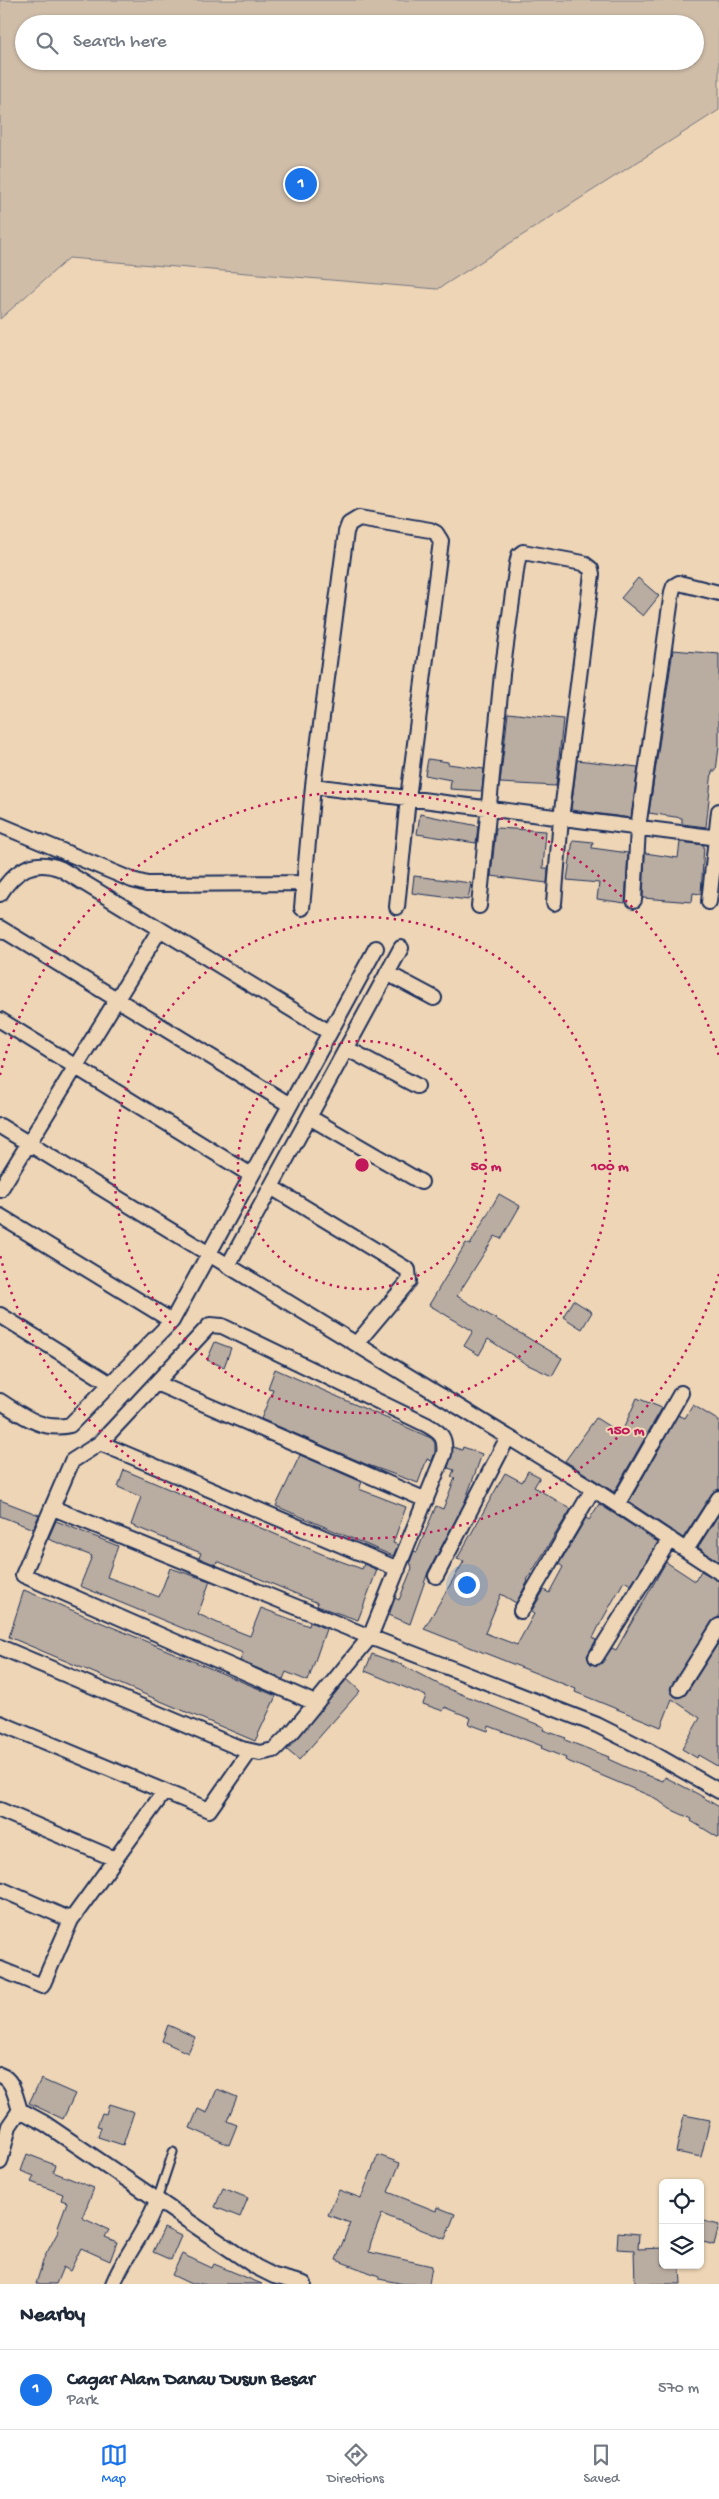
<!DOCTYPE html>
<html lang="en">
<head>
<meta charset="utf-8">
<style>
	:root { --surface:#fff; --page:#f2f2f3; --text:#1f2937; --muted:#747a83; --line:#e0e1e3; --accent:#1a73e8 }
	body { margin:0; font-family:"Gochi Hand",sans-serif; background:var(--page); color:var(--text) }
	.controls { position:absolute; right:15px; bottom:15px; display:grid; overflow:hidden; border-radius:8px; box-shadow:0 1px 4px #0004 }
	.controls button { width:45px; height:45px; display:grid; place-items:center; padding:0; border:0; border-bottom:1px solid var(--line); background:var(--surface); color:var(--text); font:25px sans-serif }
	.you { position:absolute; left:466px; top:1584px; width:18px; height:18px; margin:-12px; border:4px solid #fff; border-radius:50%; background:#1a73e8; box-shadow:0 0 0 8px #1a73e833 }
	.badge { display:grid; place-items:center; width:32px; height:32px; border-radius:50%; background:var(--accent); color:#fff; font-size:16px; font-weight:700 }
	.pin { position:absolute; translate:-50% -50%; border:2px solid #fff; box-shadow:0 1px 5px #0006 }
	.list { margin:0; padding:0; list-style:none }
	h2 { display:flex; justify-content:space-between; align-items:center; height:65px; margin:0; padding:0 20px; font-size:21px }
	h2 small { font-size:16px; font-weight:400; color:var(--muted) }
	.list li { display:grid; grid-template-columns:32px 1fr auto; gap:15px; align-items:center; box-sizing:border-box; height:80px; padding:0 20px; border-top:1px solid var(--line) }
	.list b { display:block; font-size:19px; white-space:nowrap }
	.list p { margin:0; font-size:16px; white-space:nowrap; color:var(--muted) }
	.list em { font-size:16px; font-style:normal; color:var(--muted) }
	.icon { flex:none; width:28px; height:28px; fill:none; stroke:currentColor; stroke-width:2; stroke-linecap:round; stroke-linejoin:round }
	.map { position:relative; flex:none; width:719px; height:2284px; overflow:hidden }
	.search { position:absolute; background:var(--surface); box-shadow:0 1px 4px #0004; left:15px; right:15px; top:15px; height:55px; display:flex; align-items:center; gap:12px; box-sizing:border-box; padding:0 18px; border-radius:28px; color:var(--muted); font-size:19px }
	.sheet { height:145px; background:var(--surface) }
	nav { display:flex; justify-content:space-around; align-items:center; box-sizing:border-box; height:70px; border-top:1px solid var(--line); background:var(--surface); font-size:14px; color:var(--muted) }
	nav a { display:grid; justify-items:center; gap:2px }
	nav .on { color:var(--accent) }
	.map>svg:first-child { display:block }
	.green { fill:#cfbda8; stroke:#757683; fill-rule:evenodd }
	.building { fill:#b9aca0; stroke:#1b2f5e }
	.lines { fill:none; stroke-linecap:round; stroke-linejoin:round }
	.service-casing { stroke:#1b2f5e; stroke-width:11 }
	.minor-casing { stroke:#1b2f5e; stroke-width:18 }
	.service { stroke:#edd5b5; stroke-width:7 }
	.minor { stroke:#edd5b5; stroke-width:14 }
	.ring { fill:none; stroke:#c2185b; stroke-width:2.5; stroke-dasharray:2.5 5 }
	.centre { fill:#c2185b; stroke:#edd5b5; stroke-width:2.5 }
	.ring-label { font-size:15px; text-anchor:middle; font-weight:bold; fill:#c2185b; stroke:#edd5b5; stroke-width:4; stroke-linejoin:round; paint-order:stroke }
</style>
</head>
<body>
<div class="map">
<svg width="719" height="2284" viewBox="0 0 719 2284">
	<rect width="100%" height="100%" fill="#edd5b5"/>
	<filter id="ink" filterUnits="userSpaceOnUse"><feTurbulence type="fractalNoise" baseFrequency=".02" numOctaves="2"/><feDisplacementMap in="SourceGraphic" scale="10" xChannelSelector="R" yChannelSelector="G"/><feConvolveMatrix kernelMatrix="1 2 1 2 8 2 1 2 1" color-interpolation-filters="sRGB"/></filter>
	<g filter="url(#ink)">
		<path class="green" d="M0,0h719v110l-281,179 -369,-31 -69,61zM24,24h671v37h-671z"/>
		<path class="building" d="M638,578l21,18 -16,20 -22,-18z
			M673,650l46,4v93l-3,24h-4l-6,56 -24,-3v-6l-33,-5z
			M508,713l55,6 -7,67 -56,-3z
			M428,759l20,3v2l36,5 -2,22 -32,-2 1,-9 -26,-5z
			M577,760l61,7 -7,51 -60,-8z
			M420,814l58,12 -2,17 -59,-9z
			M496,828l50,3 -3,37h5l-1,15 -56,-7z
			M573,840l20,2 -1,6 36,5 -3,50 -28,-4 2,-16 -32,-3z
			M680,842l24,3 -3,49 -8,-1 -1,9 -49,-4 2,-45 33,5z
			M414,876l57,7 -3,17 -56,-7z
			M499,1194l21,12 -19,33 -6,-3 -38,60 105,62 -10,18 -26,-12 -38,-25 -9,16 -15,-9 9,-15 -44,-26 37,-62 4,2z
			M573,1300l19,12 -10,17 -19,-12z
			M215,1342l16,6 -7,19 -17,-7z
			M275,1369l156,69 4,5v9l-3,9 -5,-2 -9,24 -50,-18 -107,-46 12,-30 -5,-1z
			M637,1398l25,10 -48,84 -49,-31 31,-43 25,16z
			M693,1405l26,16v68l-7,4 -29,45 -54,-36 49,-87 7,3z
			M453,1447l9,3 1,-3 19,7 -18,50 -36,68 -18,52 -21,-9 6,-17 4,2 13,-32 -2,-6 4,-11 3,1 19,-46 7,3 12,-31 -4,-1 3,-7 -6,-2z
			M300,1455l62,27 -3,7 47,18 -13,36 5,2 -5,11 -117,-50z
			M124,1470l205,87 33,12 2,-5 13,6 -19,50 -41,-14 1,-3 -101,-42 -1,4 -17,-7 2,-5 -70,-28 10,-28 -23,-10z
			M528,1471l12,6 -6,10 37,22 -44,71 1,1 -12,22 -15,-9 -16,39 32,12 17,-31 -3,-2 13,-22 5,3 14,-26 -4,-3 27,-46 3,2 10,-16 59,38 -27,43 -7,-4 -24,43 -7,14 3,2 -9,16 4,8h9l12,-16 4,2 50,-88 29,19 6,-10 18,10v36l-7,4 -42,68 4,7 4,2 8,-4 33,-52v125l-21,-12 -1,3 -15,-9 18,-31 -28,-19 -11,28 -86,-35 1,-3 -152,-60 40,-68 -7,-2 48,-86 17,9z
			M0,1500l39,15 -6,14 -33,-13z
			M719,1514v48l-21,-15z
			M56,1521l62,25 -11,31 22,8 30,12 11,-29 40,13 -12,33 24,11 28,11 11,-28 48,18 1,-4 16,7 -18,52 -22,-9 -3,7 -43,-18 3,-8 -163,-67 12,-30 -44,-17z
			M24,1590l252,106 -21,45 -246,-104z
			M372,1654l30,11 44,23 98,39 -1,3 23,8 -1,2 44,17 -1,2 22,10 33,12 2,-4 33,17 21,13v31l-28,-17 1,-2 -22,-10 -15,-11 -90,-38 1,-2 -25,-10 1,-2 -53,-20 -1,5 -19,-7 2,-6 -26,-11 -2,4 -20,-7 3,-8 -61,-25z
			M347,1679l13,12 -61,69 -12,-10z
			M168,2025l27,12 -7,16 -26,-12z
			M41,2079l34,15 -12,25 -34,-16z
			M217,2089l20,8 -10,24 10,4 -8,20 -39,-17 8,-19 9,4z
			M109,2104l25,8 -11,33 -25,-8 3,-10 -4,-1 5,-13 4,1z
			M684,2115l26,5 -9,37 -25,-5z
			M27,2154l28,11 -2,7 41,16 -12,30 27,12 -4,7 12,5 -7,19 -29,-13 -11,23 -7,-4 -7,17h-20l8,-26 15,-28 -2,-1 10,-27 -6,-2 2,-6 -32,-12 3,-6 -13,-5z
			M378,2155l22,8 -12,29 48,19 1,-4 18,7 -10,25 -63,-25 -11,28 -2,10 63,14 -3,18h-25l-25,-5v-3l-43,-16 14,-37 -22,-8 11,-25 22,8z
			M223,2188l25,10 -8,19 -25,-10z
			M700,2220l19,5 -5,20 -14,-4z
			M164,2228l17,8 -10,24 -18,-8z
			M618,2232l21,2 -1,15 25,-1v17h17l1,19h-46l-1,-34 -17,-1z
			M182,2254l30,14 2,-4 48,20h-71l-19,-9z"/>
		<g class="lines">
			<defs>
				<path id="service" d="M157,2200l16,-48"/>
				<path id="minor" d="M313,786l406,52
					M0,825l132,55 15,4 157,-1
					M0,894c15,-24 34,-36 61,-25l268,163
					M634,900l4,-72 34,-236 2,-6 5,-3 40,10
					M709,902l10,-91
					M479,906l23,-232 15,-110 2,-9 4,-3 60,11 8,6 1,5 -31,245 -7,84
					M302,908l11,-122 33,-254 3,-8 10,-6 71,12 6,3 5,8 -33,257 -11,109
					M0,928l290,177
					M387,973l47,25
					M0,1020l251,155
					M346,1048l71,38
					M309,1117l112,65
					M0,1126l593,363 126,83
					M271,1187l137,83 1,11 -53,63
					M0,1190l160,-261
					M0,1216l172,105
					M228,1266l173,-318
					M0,1315l111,69
					M156,1383l270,117
					M0,1401c22,14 43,31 70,24l102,-104 204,-373
					M100,1443l298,126
					M617,1505l64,-112
					M53,1508l317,129 227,88 52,26 70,40
					M686,1550l33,-52
					M436,1576l72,-139
					M521,1611l72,-122
					M0,1647l242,102 18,4 14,-3 19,-19 77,-94 74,-183c2,-17 -3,-21 -17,-29l-205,-99 -12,-1 -110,118 -28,18 -49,114 292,128
					M596,1657l74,-118
					M679,1689l40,-63
					M0,1723l209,87 41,-59
					M0,1810l115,49
					M0,1889l71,31
					M0,1969l42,17 29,-66 93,-128
					M0,2075c14,5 15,22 20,35l24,13 212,144 18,9 30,8
					M0,2162l9,-36 11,-16
					M113,2284c12,-30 34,-53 44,-84"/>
			</defs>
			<use href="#service" class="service-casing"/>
			<use href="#minor" class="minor-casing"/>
			<use href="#service" class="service"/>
			<use href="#minor" class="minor"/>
		</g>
	</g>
	<g class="ring">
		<circle cx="362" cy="1165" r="124"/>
		<circle cx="362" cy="1165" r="248"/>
		<path d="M719 1274A373 373 0 0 1 0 1255M0 1075A373 373 0 0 1 719 1056"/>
	</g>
	<circle cx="362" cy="1165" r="8" class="centre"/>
	<g class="ring-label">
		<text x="486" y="1170">50 m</text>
		<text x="610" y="1170">100 m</text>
		<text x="626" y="1434">150 m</text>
	</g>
</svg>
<div class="controls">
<button><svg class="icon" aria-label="locate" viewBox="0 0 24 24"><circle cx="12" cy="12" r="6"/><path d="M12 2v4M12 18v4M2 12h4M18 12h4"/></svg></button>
<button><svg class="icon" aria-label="layers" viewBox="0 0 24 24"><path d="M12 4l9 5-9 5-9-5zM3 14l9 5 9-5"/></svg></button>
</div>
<div class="you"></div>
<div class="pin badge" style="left:301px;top:184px">1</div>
<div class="search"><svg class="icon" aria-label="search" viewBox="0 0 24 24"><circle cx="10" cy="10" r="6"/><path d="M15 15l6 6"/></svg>Search here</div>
</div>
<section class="sheet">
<h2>Nearby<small></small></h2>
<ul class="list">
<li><span class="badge">1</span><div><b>Cagar Alam Danau Dusun Besar</b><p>Park</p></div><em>570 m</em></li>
</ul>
</section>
<nav>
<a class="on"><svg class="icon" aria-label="map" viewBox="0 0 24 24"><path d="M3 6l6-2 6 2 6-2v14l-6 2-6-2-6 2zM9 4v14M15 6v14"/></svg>Map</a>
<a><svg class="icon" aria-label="directions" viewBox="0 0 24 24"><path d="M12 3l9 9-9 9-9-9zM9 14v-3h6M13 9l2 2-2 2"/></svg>Directions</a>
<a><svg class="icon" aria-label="saved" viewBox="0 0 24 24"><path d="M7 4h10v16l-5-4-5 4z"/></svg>Saved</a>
</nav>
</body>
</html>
